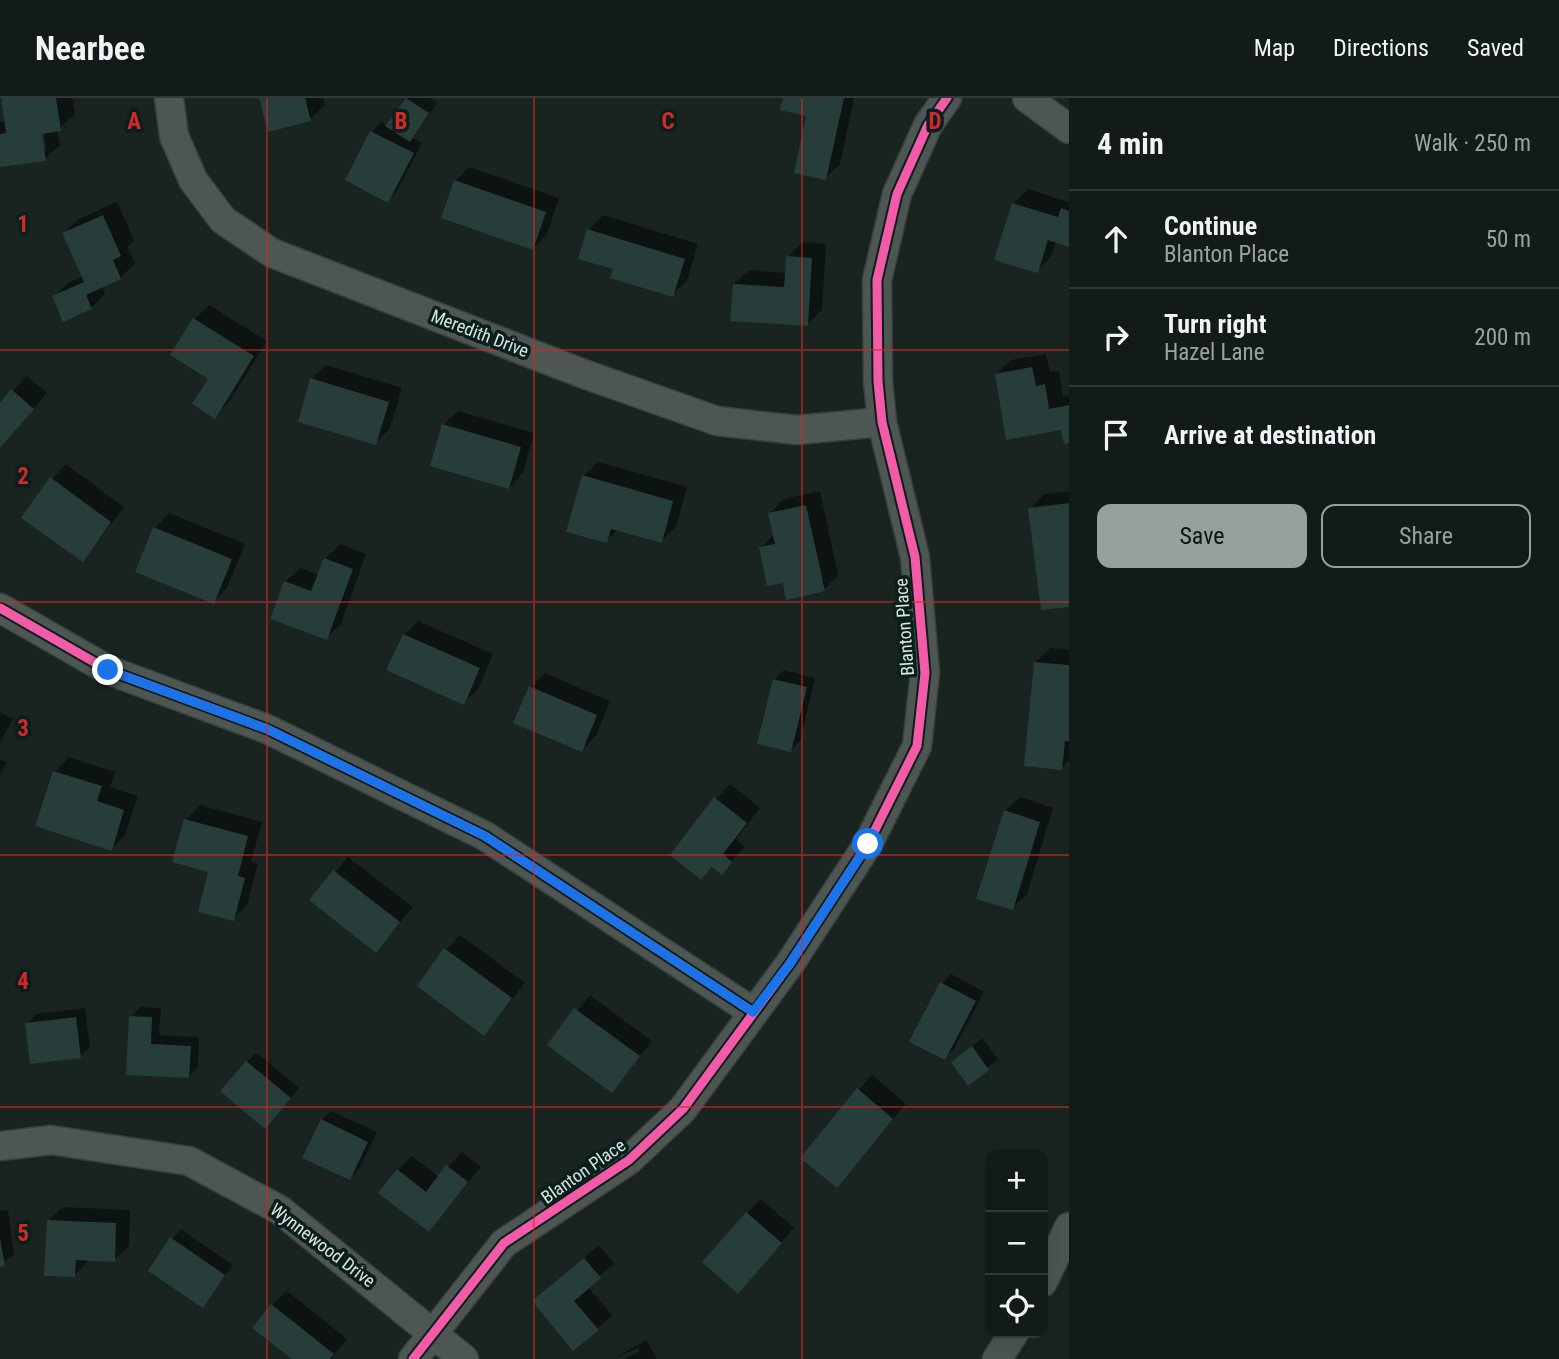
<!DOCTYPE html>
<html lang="en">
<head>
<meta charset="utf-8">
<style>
	:root { --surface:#131b19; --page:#1c2422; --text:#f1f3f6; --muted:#9da1a2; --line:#323938; --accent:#95a19e }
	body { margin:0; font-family:"Roboto Condensed",sans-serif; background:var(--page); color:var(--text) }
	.controls { position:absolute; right:21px; bottom:21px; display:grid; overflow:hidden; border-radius:14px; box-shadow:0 7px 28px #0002 }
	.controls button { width:63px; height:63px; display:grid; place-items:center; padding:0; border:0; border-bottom:2px solid var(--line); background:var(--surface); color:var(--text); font:35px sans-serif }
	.stop { position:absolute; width:21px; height:21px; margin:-16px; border:5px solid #1a73e8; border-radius:50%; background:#fff }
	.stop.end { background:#1a73e8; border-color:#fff; box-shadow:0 2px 7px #0008 }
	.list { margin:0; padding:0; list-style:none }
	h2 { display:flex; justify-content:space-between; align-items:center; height:91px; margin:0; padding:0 28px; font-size:30px }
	h2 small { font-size:23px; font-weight:400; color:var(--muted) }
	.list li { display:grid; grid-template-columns:46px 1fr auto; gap:21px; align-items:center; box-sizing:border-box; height:98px; padding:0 28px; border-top:2px solid var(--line) }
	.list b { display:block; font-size:26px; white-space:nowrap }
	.list p { margin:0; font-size:23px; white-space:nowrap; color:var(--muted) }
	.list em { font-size:23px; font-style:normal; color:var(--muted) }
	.actions { display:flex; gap:14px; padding:21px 28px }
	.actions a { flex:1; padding:16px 0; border:2px solid var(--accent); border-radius:14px; text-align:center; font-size:24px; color:var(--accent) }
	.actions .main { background:var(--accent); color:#111 }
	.icon { flex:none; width:38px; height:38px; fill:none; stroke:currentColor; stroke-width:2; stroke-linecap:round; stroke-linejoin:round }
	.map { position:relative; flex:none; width:1069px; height:1261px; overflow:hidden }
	header { display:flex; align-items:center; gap:42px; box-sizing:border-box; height:98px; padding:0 35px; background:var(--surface); border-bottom:2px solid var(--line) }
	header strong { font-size:33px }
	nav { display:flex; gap:38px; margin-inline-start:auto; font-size:24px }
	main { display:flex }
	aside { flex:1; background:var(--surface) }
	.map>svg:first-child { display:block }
	.shadow { fill:#0007; fill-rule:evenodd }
	.building { fill:#263d39 }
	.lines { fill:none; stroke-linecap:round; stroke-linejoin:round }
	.minor-casing { stroke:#37403d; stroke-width:31 }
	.minor { stroke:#4d5653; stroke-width:28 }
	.cycleway-casing { stroke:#0a1f1b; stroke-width:13 }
	.cycleway { stroke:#f35aa7; stroke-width:9 }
	.route { stroke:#1a73e8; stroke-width:9 }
	.grid { fill:none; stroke:#d62828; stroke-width:2; stroke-opacity:0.55 }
	.labels { text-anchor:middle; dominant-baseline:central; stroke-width:7; stroke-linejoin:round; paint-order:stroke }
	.street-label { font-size:18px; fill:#d8e5e1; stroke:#0a1f1b }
	.grid-label { font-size:23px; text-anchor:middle; font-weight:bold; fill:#d62828; stroke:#0a1f1b; stroke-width:7; stroke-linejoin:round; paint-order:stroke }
</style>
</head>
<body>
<header>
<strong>Nearbee</strong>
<nav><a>Map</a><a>Directions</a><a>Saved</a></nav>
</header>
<main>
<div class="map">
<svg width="1069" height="1261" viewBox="0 0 1069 1261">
	<rect width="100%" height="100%" fill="#192421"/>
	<path class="shadow" d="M3,0h69l3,17 -18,15 3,15 -15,14 -45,6v-43l6,-1zM39,27h4l3,24h-3z
		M261,0h62l2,7 -15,14z
		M406,0h23l8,5 -25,35 10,5 -25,48 -9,10 -40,-21 24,-48 9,-10 7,4z
		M784,0h70l-14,66 -15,14 -17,-64z
		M469,69l90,31 -12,36 -14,14 -78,-67z
		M1028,91l41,13v43l-13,-4 -5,16 -14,14 -24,-67z
		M117,104l17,38 -7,7 8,16 -15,15 -18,8 3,8 -14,14 -37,-11 15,-15 14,-6 -19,-43 15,-14z
		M603,117l95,29 -11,37 -15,14 -57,-27 -34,-11 8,-27z
		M802,144l24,2 -4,66 -14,14 -74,-40 15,-14 38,3 1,-16z
		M209,207l58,36 -38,61 -14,14 -5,-37 -38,-24 23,-36z
		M1046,256l4,18 9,-1 4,25 6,-1v46l-6,-13 -67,-53 15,-15z
		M326,267l76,23 -12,40 -15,15 -63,-64z
		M27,278l20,17 -47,55v-43z
		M458,313l76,22 -11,40 -14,15 -66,-63z
		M598,364l89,25 -11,40 -15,14 -43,-12 -11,12 -24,-65z
		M66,366l58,43 -41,53 -31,-81z
		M820,393l18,84 -14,15 -40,-9 -23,-33 13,-14 -4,-21 14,-14z
		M1069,393v114l-39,-96 14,-15z
		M169,415l76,31 -18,44 -14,14 -58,-74z
		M340,446l26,10 -25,70 -15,14 -41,-56 15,-14 19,7 6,-16z
		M418,523l75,33 -15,35 -15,14 -59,-68z
		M1050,550l19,2v110l-8,8 -25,-106z
		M784,572l31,8 -15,63 -10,9 -16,-70z
		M545,575l65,28 -14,35 -14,14 -51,-63z
		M0,614l13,7 -13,24z
		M69,659l46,15 -5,15 28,9 -13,39 -14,14 -73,-24 17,-53z
		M0,661l7,3 -7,13z
		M730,686l30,24 -24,31 9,8 -23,25 -6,-73z
		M1020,699l33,11 -26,86 -15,14 -7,-97z
		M200,707l62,17 -11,40 7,2 -11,41 -14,14 -47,-99z
		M348,759l65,50 -37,44 -65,-51z
		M460,837l65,48 -41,50 -38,-83z
		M951,876l33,18 -30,57 -10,9 -2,-75z
		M590,897l62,46 -40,50 -62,-46z
		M140,909l21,1 -2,27 40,2 -1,30 -10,10 -60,-3 3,-57z
		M85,910l5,39 -10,9 -53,-32 9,-10z
		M982,940l16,21 -29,24 -15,-21z
		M256,954l43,36 -34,39 -43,-36z
		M872,977l34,29 -70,82 22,-96z
		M331,1013l46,21 -18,37 -9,9 -28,-58z
		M462,1054l19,15 -52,63 -31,-60 14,-14 27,21z
		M761,1101l33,29 -42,49 -5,-64z
		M63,1109l67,3 -1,36 -15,14 -25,-1 -14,16 -27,-54z
		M8,1112l6,45 -14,10v-54z
		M181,1131l52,36 -31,41 -30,-67z
		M599,1147l15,18 -26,24 24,28 -15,14 -63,-28z
		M287,1193l60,48 -16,20h-37l-22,-54z
		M646,1242l11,19h-32l15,-8 -2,-3 -25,11z"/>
	<path class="building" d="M1,0h55l5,33 -19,3 4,27 -46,6v-33l6,-1z
		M259,0h46l6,23 -43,11z
		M406,0l23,15 -19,29 -25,-16z
		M783,0h61l-18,82 -32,-7 12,-57 -26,-6z
		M370,33l44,22 -26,50 -43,-23z
		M454,82l92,32 -13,38 -92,-32z
		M1012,105l46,14 3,-9 8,3v36l-21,-7 -10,33 -44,-13z
		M103,117l18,41 -8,4 8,19 -35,16 6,14 -29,13 -11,-26 32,-14 -22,-49z
		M587,131l98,30 -12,38 -63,-19 3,-9 -35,-10z
		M786,158l26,2 -4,68 -78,-5 3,-37 51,3z
		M193,220l61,38 -39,63 -23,-15 16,-25 -38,-24z
		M1032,269l4,19 9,-2 4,25 20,-4v38l-5,1 -3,-14 -55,10 -11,-66z
		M310,280l79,24 -13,43 -78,-23z
		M11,291l23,20 -34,39v-45z
		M442,326l79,23 -12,42 -79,-23z
		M582,377l91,26 -11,42 -51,-14 -4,14 -41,-11z
		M50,379l61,45 -28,40 -62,-44z
		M1069,405v104l-28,3 -13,-102z
		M806,407l19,86 -39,9 -3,-17 -16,3 -8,-39 16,-3 -7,-31z
		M153,429l79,32 -18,45 -79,-32z
		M324,460l29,11 -26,71 -57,-21 14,-38 27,10z
		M403,536l77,34 -16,37 -78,-35z
		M1034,564l35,3v76h-4l-3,29 -38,-4z
		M773,581l34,8 -16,65 -34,-8z
		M529,588l68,29 -15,37 -69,-29z
		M53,673l49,15 -5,15 27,9 -12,41 -77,-25z
		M714,699l33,26 -24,31 9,8 -10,13 -10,-8 -11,13 -31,-25z
		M1004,712l36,12 -27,88 -37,-11z
		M184,721l64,17 -10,40 7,2 -11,43 -36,-9 10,-40 -36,-10z
		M333,772l67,52 -24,31 -67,-53z
		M444,850l68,50 -28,38 -67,-50z
		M940,884l36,19 -31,59 -36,-18z
		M574,910l66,48 -28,37 -65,-48z
		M129,918l23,1 -1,27 40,2 -2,32 -63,-3z
		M76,919l5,41 -51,6 -5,-41z
		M972,948l17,24 -21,16 -17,-24z
		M246,963l45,37 -26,31 -45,-38z
		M857,990l36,31 -56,69 -37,-30z
		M321,1021l47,23 -18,38 -48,-22z
		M446,1067l22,17 -39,50 -51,-39 19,-24 29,23z
		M746,1114l36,31 -44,51 -36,-32z
		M47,1122l69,3 -1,39 -39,-2 -1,17 -31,-1z
		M170,1139l55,38 -22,33 -55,-37z
		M0,1140l5,28 -5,1z
		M584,1160l17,20 -27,23 25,29 -26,21 -41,-50z
		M271,1206l63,50 -4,5h-38l-40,-31z"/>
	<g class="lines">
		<defs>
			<path id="minor" d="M169,0l5,38 19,44 30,40 49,33 312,121 133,47 80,9 85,-8
				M1027,0l42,31
				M0,510l108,62 159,59 218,107 268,176
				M0,1048l51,-6 138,21 91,49 184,149
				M1043,1184l26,-55
				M413,1261l91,-116 125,-83 54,-51 108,-147 77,-118 49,-98 8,-73 -10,-116 -33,-135 -4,-41 -1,-101 20,-86 31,-69 19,-27
				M997,1261l17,-26"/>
		</defs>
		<use href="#minor" class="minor-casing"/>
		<use href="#minor" class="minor"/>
		<defs>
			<path id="cycleway" d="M0,510l108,62 159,59 218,107 268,176
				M413,1261l91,-116 125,-83 54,-51 108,-147 77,-118 49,-98 8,-73 -10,-116 -33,-135 -4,-41 -1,-101 20,-86 31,-69 19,-27"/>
		</defs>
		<use href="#cycleway" class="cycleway-casing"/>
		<use href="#cycleway" class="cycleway"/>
	</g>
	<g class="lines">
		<path class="route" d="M108,572l159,59 218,107 268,176 38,-50 77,-118"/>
	</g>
	<path class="grid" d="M267,0v1261M534,0v1261M802,0v1261M0,252h1069M0,504h1069M0,757h1069M0,1009h1069"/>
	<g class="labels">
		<g class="street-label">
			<text transform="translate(480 235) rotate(21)">Meredith Drive</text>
			<text transform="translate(904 529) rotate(-94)">Blanton Place</text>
			<text transform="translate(583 1073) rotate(-35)">Blanton Place</text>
			<text transform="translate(323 1147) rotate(37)">Wynnewood Drive</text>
		</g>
	</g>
	<g class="grid-label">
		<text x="134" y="31">A</text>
		<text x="401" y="31">B</text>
		<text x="668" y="31">C</text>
		<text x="935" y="31">D</text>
		<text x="23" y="134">1</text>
		<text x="23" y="386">2</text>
		<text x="23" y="638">3</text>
		<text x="23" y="891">4</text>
		<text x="23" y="1143">5</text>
	</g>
</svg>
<div class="controls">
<button>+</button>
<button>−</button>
<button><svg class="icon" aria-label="locate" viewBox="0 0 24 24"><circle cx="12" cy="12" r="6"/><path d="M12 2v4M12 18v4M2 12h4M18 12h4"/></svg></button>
</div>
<div class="stop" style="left:868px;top:746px"></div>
<div class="stop end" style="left:108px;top:572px"></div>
</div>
<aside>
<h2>4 min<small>Walk · 250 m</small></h2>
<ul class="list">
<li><svg class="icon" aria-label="ahead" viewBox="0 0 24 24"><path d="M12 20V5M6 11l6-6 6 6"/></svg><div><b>Continue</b><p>Blanton Place</p></div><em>50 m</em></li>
<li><svg class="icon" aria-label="right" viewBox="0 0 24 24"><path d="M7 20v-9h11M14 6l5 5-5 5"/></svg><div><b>Turn right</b><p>Hazel Lane</p></div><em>200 m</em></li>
<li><svg class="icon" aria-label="arrive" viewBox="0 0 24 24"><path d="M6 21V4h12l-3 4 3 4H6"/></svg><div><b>Arrive at destination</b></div></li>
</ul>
<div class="actions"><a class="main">Save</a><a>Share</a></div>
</aside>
</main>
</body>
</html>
